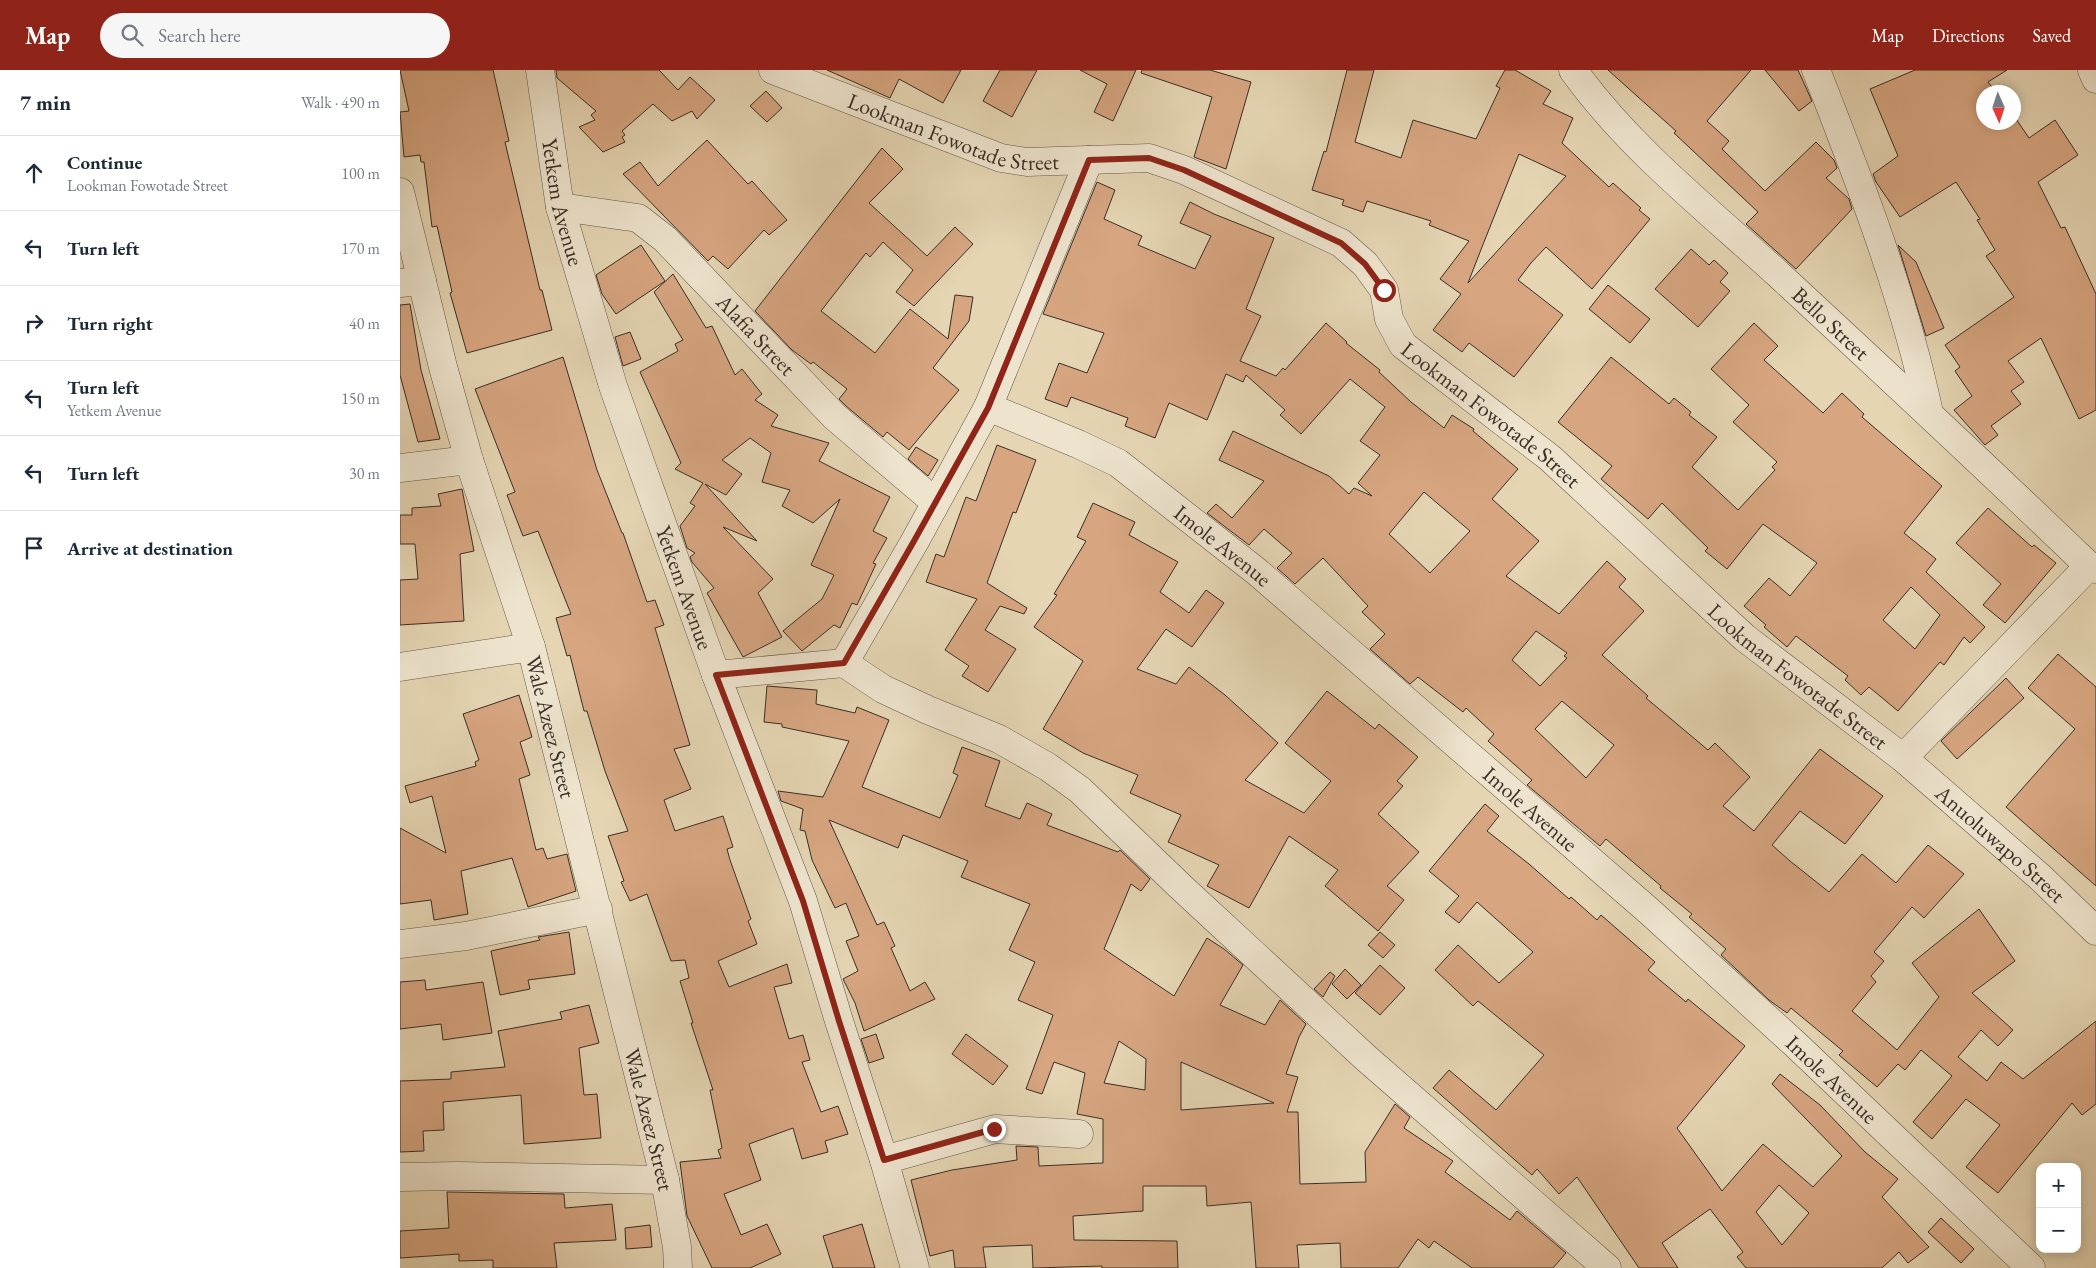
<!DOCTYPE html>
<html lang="en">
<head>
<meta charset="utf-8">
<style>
	:root { --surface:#fff; --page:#f6f6f7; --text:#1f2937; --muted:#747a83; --line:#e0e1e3; --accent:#8f2418 }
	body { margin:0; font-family:"EB Garamond",serif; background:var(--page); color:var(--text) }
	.controls { position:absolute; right:15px; bottom:15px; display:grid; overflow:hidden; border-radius:10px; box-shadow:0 2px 12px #0003 }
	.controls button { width:45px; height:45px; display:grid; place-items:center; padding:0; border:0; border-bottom:1px solid var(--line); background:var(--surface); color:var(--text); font:25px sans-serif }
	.compass { position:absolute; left:1576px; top:15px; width:45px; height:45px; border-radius:50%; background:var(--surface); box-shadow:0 2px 12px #0003; rotate:177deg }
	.stop { position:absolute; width:15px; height:15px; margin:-11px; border:4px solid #8f2418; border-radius:50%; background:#fff }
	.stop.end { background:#8f2418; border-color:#fff; box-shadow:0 1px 5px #0008 }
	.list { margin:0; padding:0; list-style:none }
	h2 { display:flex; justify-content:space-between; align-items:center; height:65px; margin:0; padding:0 20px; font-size:21px }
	h2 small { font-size:16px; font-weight:400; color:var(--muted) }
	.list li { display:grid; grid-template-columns:32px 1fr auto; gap:15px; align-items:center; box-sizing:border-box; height:75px; padding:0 20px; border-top:1px solid var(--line) }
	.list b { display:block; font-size:19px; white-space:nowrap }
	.list p { margin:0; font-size:16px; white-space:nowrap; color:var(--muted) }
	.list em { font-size:16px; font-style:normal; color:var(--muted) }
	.icon { flex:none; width:28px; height:28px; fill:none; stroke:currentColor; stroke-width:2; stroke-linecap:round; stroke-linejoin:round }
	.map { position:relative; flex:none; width:1696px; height:1198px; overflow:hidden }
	header { display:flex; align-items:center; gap:30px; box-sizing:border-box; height:70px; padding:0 25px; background:var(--accent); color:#fff }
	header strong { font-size:24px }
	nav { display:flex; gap:28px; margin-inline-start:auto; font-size:18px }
	.search { width:350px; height:45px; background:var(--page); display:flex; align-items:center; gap:12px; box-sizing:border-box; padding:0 18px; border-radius:28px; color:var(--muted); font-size:19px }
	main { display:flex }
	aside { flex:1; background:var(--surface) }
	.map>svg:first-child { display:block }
	.building { fill:#d7a681; stroke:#392e27; fill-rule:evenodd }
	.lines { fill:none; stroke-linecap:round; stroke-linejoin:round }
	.minor-casing { stroke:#64584a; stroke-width:29 }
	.minor { stroke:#eee4ce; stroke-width:28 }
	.route { stroke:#8f2418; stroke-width:6 }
	.labels { text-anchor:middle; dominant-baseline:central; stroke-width:4; stroke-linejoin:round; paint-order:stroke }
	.street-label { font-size:22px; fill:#392e27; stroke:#eee4ce }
</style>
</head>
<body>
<header>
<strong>Map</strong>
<div class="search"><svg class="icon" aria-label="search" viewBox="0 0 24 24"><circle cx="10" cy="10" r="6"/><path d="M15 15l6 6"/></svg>Search here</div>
<nav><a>Map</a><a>Directions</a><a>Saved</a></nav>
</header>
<main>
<aside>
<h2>7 min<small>Walk · 490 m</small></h2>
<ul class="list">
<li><svg class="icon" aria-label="ahead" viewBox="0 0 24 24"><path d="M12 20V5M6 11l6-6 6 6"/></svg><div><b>Continue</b><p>Lookman Fowotade Street</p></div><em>100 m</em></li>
<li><svg class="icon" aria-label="left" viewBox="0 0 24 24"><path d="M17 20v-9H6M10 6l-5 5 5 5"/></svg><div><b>Turn left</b></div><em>170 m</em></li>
<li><svg class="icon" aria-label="right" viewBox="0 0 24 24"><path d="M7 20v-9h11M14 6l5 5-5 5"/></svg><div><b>Turn right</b></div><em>40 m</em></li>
<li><svg class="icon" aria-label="left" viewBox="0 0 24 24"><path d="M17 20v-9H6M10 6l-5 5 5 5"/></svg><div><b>Turn left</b><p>Yetkem Avenue</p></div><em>150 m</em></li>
<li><svg class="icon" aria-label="left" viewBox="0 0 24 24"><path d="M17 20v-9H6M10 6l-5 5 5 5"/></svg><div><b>Turn left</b></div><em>30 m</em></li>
<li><svg class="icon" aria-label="arrive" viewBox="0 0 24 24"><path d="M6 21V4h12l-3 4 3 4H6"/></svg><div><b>Arrive at destination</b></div></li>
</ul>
</aside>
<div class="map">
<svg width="1696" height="1198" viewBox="0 0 1696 1198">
	<rect width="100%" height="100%" fill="#e5d5b3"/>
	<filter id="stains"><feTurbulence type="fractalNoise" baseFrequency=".004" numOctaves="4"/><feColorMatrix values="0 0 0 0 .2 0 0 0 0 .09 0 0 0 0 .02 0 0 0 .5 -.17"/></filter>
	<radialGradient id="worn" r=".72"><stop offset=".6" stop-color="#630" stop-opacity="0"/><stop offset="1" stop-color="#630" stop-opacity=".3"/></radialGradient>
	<path class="building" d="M0,0h93l16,71 -4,1 35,148h2l10,40 -85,23 -17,-60 2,-1 -15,-66 -5,1 -8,-65h-3l-1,-7 -16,2 -4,-45 9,-1z
		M156,0h103l19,20 12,-13 25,23 -18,19 -5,-8 -20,10 -19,-17 -31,27 3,4 -3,2 3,5 -22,10 -24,-25 16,-7 -4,-5 5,-4 -39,-33z
		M427,0h134l-18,33 -44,-24 -9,19z
		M600,0h37l-25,47 -29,-16z
		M680,0h56l-23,51 -19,-9 13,-28z
		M742,0h68l41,12 -25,87 -32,-12 18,-60 -71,-24z
		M947,0h27l-19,72 46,16 12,-38 63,19 24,-51 -4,-2 9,-16h10l36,21 -8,13 30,14 -11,25 47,44 4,-4 28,25 -2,2 11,9 -58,70 -46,-42 -15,16 -13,17 45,35 -49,62 -45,-34 -7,9 -29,-22 28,-36 -21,-15 29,-38 -40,-16 2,-4 -64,-20 -4,11 -21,-7 2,-5 -32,-10 12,-39 2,1zM1119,84l47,22 -98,107 14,-36z
		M1208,0h143l-44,51 22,20 -7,8 43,42 51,-49 18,18 3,8 -11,10 23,21 3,10 -56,60 -50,-45 12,-12 -84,-79 2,-2z
		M1365,0h33l14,31 -13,10z
		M1515,0h92l-19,12 8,10h-12v30h30v-6l15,22 26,-18 23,35 -40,27 23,46 4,-1 31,67v116l-17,9 -38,-81 -33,23 16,21 -13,9 10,13 -30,22 7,9 -13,10 -31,-35 18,-14 -17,-25 5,-4 -15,-22 69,-48 -28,-41 9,-6 -18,-30 3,-1 -24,-37 -56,35 -24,-35 -3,-8 25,-18 -28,-67z
		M366,21l16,17 -15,14 -17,-16z
		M307,70l41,44 4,-3 35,39 -18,15 -5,-5 -36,39 -15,-13 -5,5 -85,-87 17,-12 18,24z
		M482,78l21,21 -34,34 58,53 28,-29 18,17 -59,62 -18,-14 17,-22 -30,-28 -13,15 -4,-4 -45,58 54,42 35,-44 38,30 7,-44 18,2 -4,24 -36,47 26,22 -50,60 -22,-18 -4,5 -37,-31 -7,-7 8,-10 -34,-27 -2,2 -19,-14 -37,-39z
		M697,112l18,8 -11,29 38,17 -4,9 57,24 16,-33 -31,-13 10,-21 24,12 60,24 -28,71 15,7 -21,45 36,15 7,-8 2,2 41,-47 21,19 -1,1 34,27 -1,2 32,30 33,26 8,-13 22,14 -1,2 45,38 -26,30 47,42 -33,35 53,38 48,-53 19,18 -7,8 25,24 -42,44 46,41 -2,2 62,52 7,-7 35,34 -27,29 31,25 66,-82 63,47 -38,48 -45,-33 -28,34 18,16 39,31 33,-38 34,29 32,-38 36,29 -40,44 -12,-11 -38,45 10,9 -13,15 5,6 -24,29 45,39 42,-53 -27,-34 67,-54 36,52 -43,32 41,37 -15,16 -17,-16 -23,27 29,24 14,-19 22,17 73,-58v83l-14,11 -10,-12 -74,90 -32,-26 34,-42 -34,-26 -34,40 -19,-17 39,-46 -31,-26 -16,20 -7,-6 -21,23 -38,-32 4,-4 -52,-43 -4,5 -18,-13 -48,-45 5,-6 -37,-32 3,-3 -32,-26 1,-2 -55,-47 -6,7 -73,-61 5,-5 -44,-39 6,-7 -28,-26 -3,4 -45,-35 -8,7 -40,-35 15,-15 -23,-22 6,-6 -45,-48 -28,26 -18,-16 15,-15 -28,-24 -15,16 -42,-32 9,-9 16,14 32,-37 -45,-21 14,-29 96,45 20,18 5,-6 18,8 -14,-13 22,-28 -20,-14 25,-34 -35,-28 -49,55 -21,-19 5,-5 -39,-35 -3,7 -17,-8 -19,46 -38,-17 -14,35 -30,-12 3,-8 -57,-21 -4,10 -22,-8 14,-36 28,10 17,-40 -61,-19zM1024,422l46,39 -40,42 -41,-39zM1136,561l31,22 -3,3 3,2 -27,28 -28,-26zM1162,631l52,44 -28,33 -51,-49z
		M241,175l24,36 -49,33 -14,-20 -6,-19z
		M1498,175l18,17 28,66 -18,8z
		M1291,179l18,16 5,-5 14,13 -8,9 10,9 -32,36 -43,-38z
		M273,204l33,54 6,-2 23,49 7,-6 20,25 -7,6 23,15 -7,11 58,17 -10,18 71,36 -17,34 14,7 -14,25 3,1 -19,41 -5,-2 -12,25 -6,-3 -32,26 -19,-20 39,-32 12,-24 -23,-10 29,-66 -27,24 -31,-17 8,-16 -28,-8 9,-29 -21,-15 -28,22 20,14 -16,21 -21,-11 52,57 -34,-14 50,52 -15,14 24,44 -39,20 -36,-64 7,-5 -22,-26 -2,-5 5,-4 -8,-5 -7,-22 15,-20 -5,-3 13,-20 -28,-14 6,-6 -41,-91 38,-21 -3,-7 8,-4 -29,-48z
		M1208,215l42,34 -20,24 -41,-34z
		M10,234l11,66 19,69 -22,3 -18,-67v-70z
		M1354,253l24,23 -14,14 59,53 19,-20 22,21 -2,3 80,69 -38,47 32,26 -10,13 59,55 -15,16 -6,-6 -20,28 -4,-3 -42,49 -29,-24 -8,8 -16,-15 3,-4 -52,-40 -9,11 -23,-20 2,-2 -22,-19 25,-28 21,18 27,-33 -54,-39 -36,45 -22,-18 3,-3 -46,-45 -14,16 -47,-40 11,-13 -54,-44 53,-65 58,47 5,-6 17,14 -2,3 28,22 -25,30 46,43 37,-40 -3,-3 5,-5 -44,-40 16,-17 -38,-36zM1511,517l29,28 -25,34 -32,-29z
		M230,262l11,27 -18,7 -8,-29z
		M163,287l34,113 25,63h1l24,69 8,-2 9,25 -9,3 35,117 -16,4 17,40 -27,11 11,31 48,-15 10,31 -6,2 3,11 21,59 -3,2 9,23 -39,17 11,26 58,-23 5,19 -18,4 15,52 14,-4 7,25 -8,2 19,50 17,-6 10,28 -23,7 3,11 -26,7 -9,-31 -44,16 12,36 -37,14 17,41 26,-11 14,30 -31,14h-38l-25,-52 -7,-54 41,-4 -3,-8 4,-2 -12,-58h3l-22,-67h2l-13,-42 9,-3 -4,-18 -14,1 -24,-67 -17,7 -9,-19 3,-1 -16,-45 20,-5 -23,-60 -18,-60h-3l-14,-56 -3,1 -11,-38 15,-4 -33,-83 -15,5 -16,-41 8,-3 -40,-103z
		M597,375l39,15 -20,53 -3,-1 -26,71 40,25 -3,6 -24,-8 -15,24 31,19 -28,43 -26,-16 7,-10 -24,-16 32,-51 -51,-17 10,-28 8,3 22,-60 10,4z
		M516,377l22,13 -10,16 -20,-17z
		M62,419l12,62 -14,3 4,67 -64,4v-45l18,-1 -3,-35h-15v-29h12v-7l29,-2 -3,-12z
		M693,433l42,19 -6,13 49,27 -18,30 29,21 17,-23 18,13 -32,44 -26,-18 -29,40 39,15 13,-17 36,28 53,48 -33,37 59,33 27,-32 -46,-38 42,-52 48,38 4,-5 39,33 -21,24 6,5 -25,28 41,38 -32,34 17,14 -26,31 -53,-45 13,-16 -49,-34 -40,72 -42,-22 12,-21 -51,-23 13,-27 -51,-22 8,-18 -55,-22 -40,-24 40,-68 -49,-34 23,-32 -3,-1 32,-53 -9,-4z
		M1588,438l44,39 2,-2 22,18 -51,60 -22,-18 18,-21 -45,-41z
		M1658,584l38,33v199l-90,-79 69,-78 -47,-41z
		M1606,608l18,20 -67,61 -16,-18z
		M367,616l50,4 -1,14 39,9 2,-6 32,13 -27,67 78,31 18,-43 -5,-2 9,-26 38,14 -15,45 35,13 7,-16 25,11 -5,11 71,27 2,-2 30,29 -9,12 -10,-7 -27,65 70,47 33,-58 17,11 19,16 -23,40 45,20 15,-25 26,24 -7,13 -13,37 12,3 -11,35h11l2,72 66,-2 -1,-30 30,-48 15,13 -6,11 49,33 -8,11 65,48 7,-9 49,42 -13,15h-81l-38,-27 -5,7 -11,-9 -20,29h-57l-1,-25 -43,2 2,23h-43l-5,-66 -44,4 -1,-20h-63v25l-70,5 1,24 103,1 1,27h-76v-2l-69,2 -1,-23 -49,2 3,21h-31l-2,-18 -23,6 -19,-76 41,-10 65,-10 -1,-14 22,1 1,19 64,-3v-44l-26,-5 8,-41 -31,-11 -12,32 -16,-5 27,-74 -35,-15 17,-38 -26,-12 21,-46 -69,-27 7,-16 -65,-26 -5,13 -69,-28 48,105 7,-3 11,24 -4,2 19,43 15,-9 10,17 -71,32 -9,-28 -12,-24 15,-8 -12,-30 13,-5 -13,-33 -11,5 -23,-48 -7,-29 -5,-1 3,-21 -22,-8 -3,-10 45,6 26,-56 -67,-14v-3l-18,-2zM719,971l27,18 -1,31 -41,-7zM781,992l93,41 -93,7z
		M119,625l13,42 -12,5 10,33 -11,4 17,71 7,-2 4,11 20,-5 9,37 -48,16 -16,-49 -51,13 7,43 -34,6 -3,-20 -31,4v-76l46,25 -14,-57 -22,7 -5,-17 71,-20 -1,-4 4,-2 -16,-46z
		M1085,734l14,12 -12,15 42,33 40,35 2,-2 26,23 4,-5 54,47 -7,8 38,32 2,-3 57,47 -68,82 45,63 41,-47 50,43 29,-31 -70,-72 8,-10 40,31 45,47 33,27 -16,18 47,50 -21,16 -9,-11 -17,16h-136l-9,-11 6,-5 -33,-43 -48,34 16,25h-39l-62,-91 -18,17 -22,-25 -5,6 -99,-87 16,-18 47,40 48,-55 -66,-54 -5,5 -38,-36 23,-25 41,38 34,-31 -56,-50 -18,21 -14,-11 14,-16 -30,-25zM1379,1115l30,28 -27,32 -26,-33z
		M169,862l6,42 -47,6 2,9 -30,6 -9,-44 49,-11 -2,-3z
		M980,862l15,13 -12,13 -15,-13z
		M980,895l25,23 -25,27 -25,-22z
		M945,899l16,16 -14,14 -15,-15z
		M930,902l5,4 -12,21 -9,-8z
		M25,910l1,10 57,-8 9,51 -49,7 -2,-16 -41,5v-47z
		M189,935l10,38 -20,5 5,47 13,-1 4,44 -77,6 -3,-49 -78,7 1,28 -21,1 1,20 -24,1v-71l51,-2v-7l54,-5 -7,-36 64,-12 -2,-7z
		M476,964l8,24 -15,5 -8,-24z
		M566,964l42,32 -15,19 -41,-31z
		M47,1122l117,2 1,14 47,-4 4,36 -62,3 3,25h-64v-8l-34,1v-7l-59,4v-27l49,-3z
		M1541,1148l33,31 -13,14 -33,-31z
		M462,1154l13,44h-42l-10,-32z
		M250,1155l2,22 -26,2 -1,-21z"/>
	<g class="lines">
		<defs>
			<g id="minor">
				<path id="s1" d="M140,0l20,137 53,179 103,289 87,226 36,120 45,139 31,108"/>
				<path id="s2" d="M373,0l228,88 26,4 122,-4 35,12 157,73 24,21 19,26 5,29 14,26 147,113 195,180 158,120 137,119 56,54"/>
				<path id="s3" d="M1173,0c56,78 135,140 205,204 105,97 209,194 311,292l7,3"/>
				<path d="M1416,0c44,112 88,225 113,343"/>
				<path d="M1692,0l4,9"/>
				<path id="s4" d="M0,122l43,175 26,93 62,187 134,533 12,67 1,21"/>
				<path id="s5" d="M160,137l78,11 27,21 170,178 100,85"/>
				<path d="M0,213l22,-2"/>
				<path id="s6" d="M588,337l90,37 40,19 138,108 393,340 146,133 236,224"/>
				<path d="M0,398l69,-8"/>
				<path d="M444,593l39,26 45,21 71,29 49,28 32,23 102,98 184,170 241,210"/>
				<path d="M0,597l131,-20"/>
				<path d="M316,605l128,-12 71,-122 73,-134 101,-247"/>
				<path d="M1503,688l186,-192"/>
				<path d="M0,874l66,-8 132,-27"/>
				<path d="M484,1090l111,-31 84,5"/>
				<path d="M0,1107l58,-1 207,4"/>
			</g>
		</defs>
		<use href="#minor" class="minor-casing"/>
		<use href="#minor" class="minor"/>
	</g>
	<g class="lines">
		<path class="route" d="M594,1059l-110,31 -45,-139 -36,-120 -87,-226 128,-12 70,-122 74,-133 101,-248 60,-2 35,12 157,73 24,21 19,26"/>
	</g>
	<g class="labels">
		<g class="street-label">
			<text stroke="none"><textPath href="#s2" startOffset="192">Lookman Fowotade Street</textPath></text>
			<text stroke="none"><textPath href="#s1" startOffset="134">Yetkem Avenue</textPath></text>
			<text stroke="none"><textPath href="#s3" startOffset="362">Bello Street</textPath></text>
			<text stroke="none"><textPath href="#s5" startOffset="245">Alafia Street</textPath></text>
			<text stroke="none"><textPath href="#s2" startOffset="838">Lookman Fowotade Street</textPath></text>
			<text stroke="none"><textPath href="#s6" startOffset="275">Imole Avenue</textPath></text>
			<text stroke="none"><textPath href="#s1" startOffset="539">Yetkem Avenue</textPath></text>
			<text stroke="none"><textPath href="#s2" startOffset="1242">Lookman Fowotade Street</textPath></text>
			<text stroke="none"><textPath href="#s4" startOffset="556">Wale Azeez Street</textPath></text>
			<text stroke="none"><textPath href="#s6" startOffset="680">Imole Avenue</textPath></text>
			<text stroke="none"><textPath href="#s2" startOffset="1505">Anuoluwapo Street</textPath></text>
			<text stroke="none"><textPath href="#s6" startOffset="1085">Imole Avenue</textPath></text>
			<text stroke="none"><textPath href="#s4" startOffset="961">Wale Azeez Street</textPath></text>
		</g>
	</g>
	<rect width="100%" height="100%" filter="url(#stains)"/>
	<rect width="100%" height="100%" fill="url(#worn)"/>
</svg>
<div class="controls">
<button>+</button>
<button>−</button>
</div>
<svg class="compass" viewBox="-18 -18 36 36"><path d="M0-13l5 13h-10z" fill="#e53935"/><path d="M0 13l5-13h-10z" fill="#747a83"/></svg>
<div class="stop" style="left:984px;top:220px"></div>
<div class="stop end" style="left:594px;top:1059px"></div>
</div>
</main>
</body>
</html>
